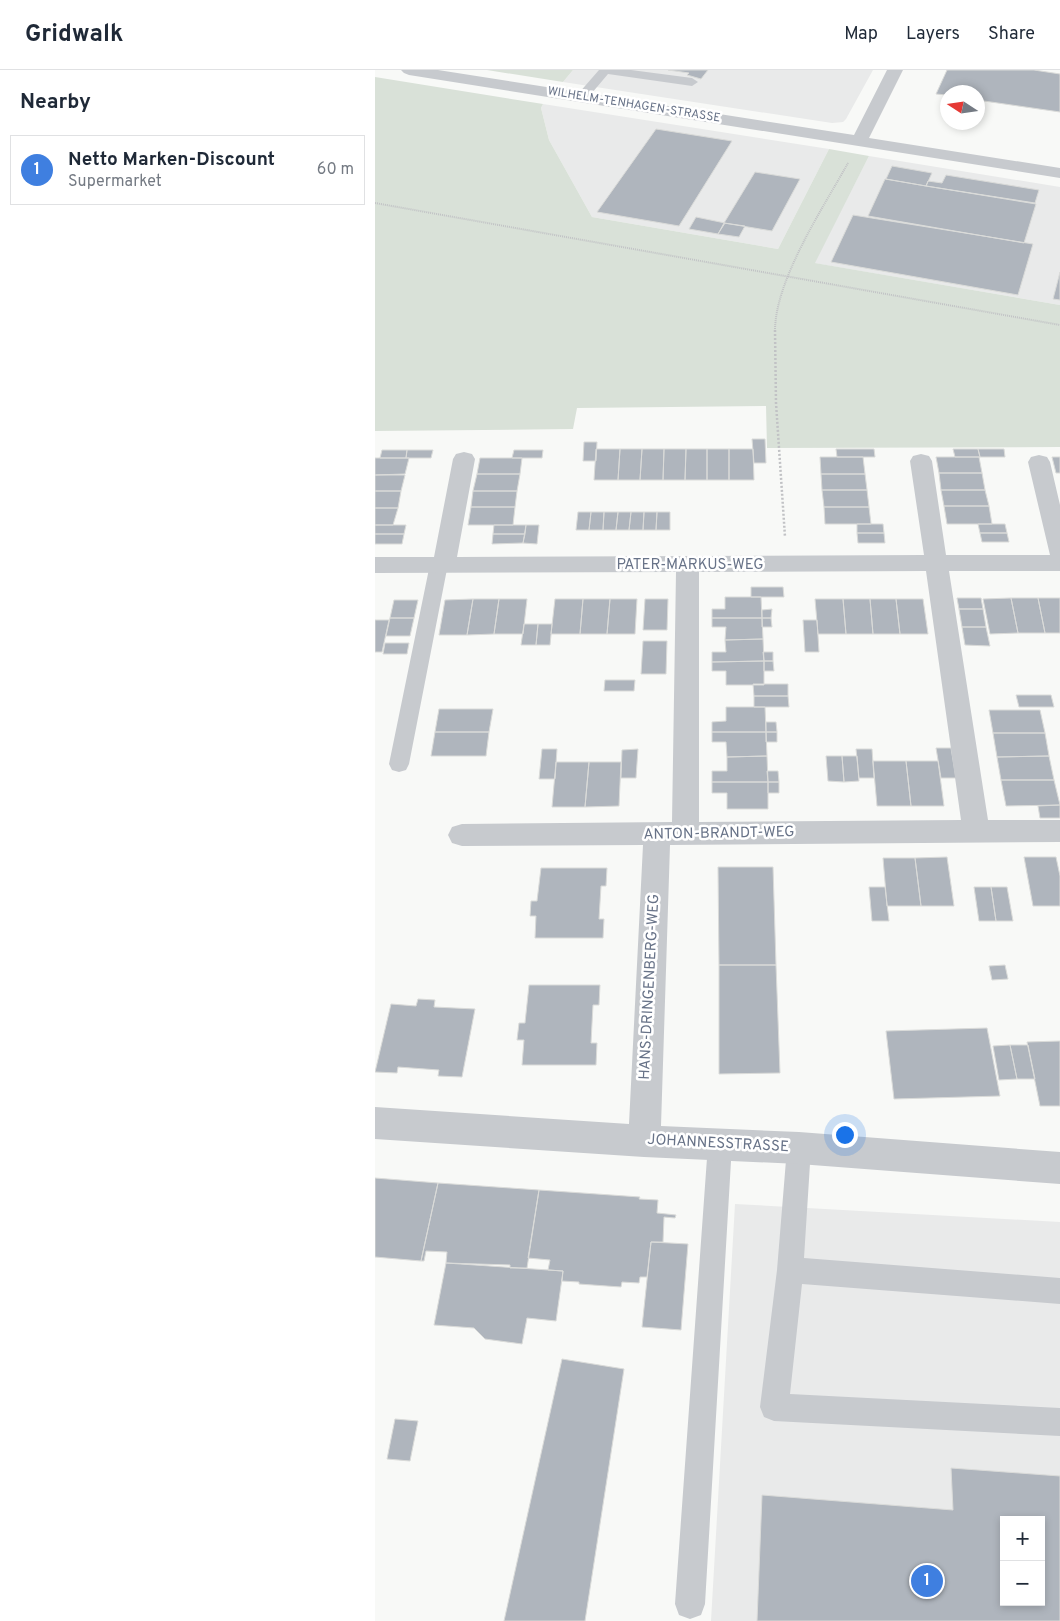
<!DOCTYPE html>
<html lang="en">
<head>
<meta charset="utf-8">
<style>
	:root { --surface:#fff; --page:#f2f2f3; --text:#1f2937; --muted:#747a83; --line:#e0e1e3; --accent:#db2777 }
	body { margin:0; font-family:Overpass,sans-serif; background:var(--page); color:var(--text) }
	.controls { position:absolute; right:15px; bottom:15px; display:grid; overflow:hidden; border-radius:0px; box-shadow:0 2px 8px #0003 }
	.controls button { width:45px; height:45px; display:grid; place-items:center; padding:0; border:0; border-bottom:1px solid var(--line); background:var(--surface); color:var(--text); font:25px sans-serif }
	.compass { position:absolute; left:565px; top:15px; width:45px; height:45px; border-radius:50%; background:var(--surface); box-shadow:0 2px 8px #0003; rotate:282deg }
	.you { position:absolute; left:469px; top:1064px; width:18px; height:18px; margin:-12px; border:4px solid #fff; border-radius:50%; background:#1a73e8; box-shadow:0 0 0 8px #1a73e833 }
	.badge { display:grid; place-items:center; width:32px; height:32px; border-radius:50%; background:var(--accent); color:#fff; font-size:16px; font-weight:700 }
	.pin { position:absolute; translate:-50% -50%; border:2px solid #fff; box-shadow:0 1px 5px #0006 }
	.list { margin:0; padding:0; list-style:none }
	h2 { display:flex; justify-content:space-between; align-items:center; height:65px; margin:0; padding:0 20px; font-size:21px }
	h2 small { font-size:16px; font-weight:400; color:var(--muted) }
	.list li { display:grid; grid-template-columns:32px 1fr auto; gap:15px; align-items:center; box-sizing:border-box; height:70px; margin:0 10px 10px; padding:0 10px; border:1px solid var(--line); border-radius:0px }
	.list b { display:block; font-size:19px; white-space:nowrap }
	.list p { margin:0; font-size:16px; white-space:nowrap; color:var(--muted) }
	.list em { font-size:16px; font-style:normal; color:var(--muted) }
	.map { position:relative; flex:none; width:685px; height:1551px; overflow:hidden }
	header { display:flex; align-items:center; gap:30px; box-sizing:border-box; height:70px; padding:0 25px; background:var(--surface); border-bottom:1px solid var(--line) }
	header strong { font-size:24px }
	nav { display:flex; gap:28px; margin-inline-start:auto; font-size:18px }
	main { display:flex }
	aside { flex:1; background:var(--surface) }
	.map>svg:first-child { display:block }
	.built { fill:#e9eaea; fill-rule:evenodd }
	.green { fill:#d9e1d8 }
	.building { fill:#afb5bd; stroke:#dadbd9; fill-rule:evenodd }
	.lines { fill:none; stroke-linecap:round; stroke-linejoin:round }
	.path-far1 { stroke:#c1c2c5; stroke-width:2; stroke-dasharray:1 1; stroke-linecap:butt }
	.path { stroke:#c1c2c5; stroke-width:2.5; stroke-dasharray:2 2; stroke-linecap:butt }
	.lane { fill:#c7cace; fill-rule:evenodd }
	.street { fill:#c7cace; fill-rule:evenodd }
	.labels { text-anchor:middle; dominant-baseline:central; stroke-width:5; stroke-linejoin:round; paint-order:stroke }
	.far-street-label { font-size:12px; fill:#687388; stroke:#fff }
	.street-label { font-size:15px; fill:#687388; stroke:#fff }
</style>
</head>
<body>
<header>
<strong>Gridwalk</strong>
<nav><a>Map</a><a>Layers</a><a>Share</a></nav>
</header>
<main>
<aside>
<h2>Nearby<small></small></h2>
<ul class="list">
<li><span class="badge" style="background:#3f7fe0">1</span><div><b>Netto Marken-Discount</b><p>Supermarket</p></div><em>60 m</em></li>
</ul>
</aside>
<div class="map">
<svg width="685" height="1551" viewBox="0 0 685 1551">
	<rect width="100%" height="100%" fill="#f8f9f7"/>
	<path class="built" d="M198,0h300l-27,49 -3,3 -11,1 -269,-41z
		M168,34l286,45 -51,100 -186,-32 -43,-77 -8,-32z
		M494,86l191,31v118l-246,-42z
		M360,1134l325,18v399h-349zM629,1450h37v82h-37z"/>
	<path class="green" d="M112,0h86l-10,12z
		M0,7l168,27 -2,4 8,32 43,77 186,32 51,-100 40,7 -54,107 245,42v142l-293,1 -1,-42 -189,2 -4,21 -198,2z"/>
	<path class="building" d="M293,0h40l-7,9 -14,-4 2,-2z
		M572,0h87l26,4v38l-83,-12v-8h-30v3l-11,-1z
		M281,59l76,12 -53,85 -82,-14z
		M517,96l40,7 -6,13 -40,-7z
		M380,102l45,7 -28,52 -48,-8z
		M571,105l93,15 -4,13 -109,-17 2,-5 14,2z
		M510,109l41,7 110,18 -12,39 -156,-27z
		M478,145l180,29 -15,51 -187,-33z
		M321,147l29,6 -7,11 -29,-5z
		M349,153l21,3 -6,11 -21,-3z
		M685,202v28l-7,-1z
		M377,369h13l1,24h-12z
		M209,372h13l-1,19h-13z
		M221,379h24l-2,31h-24z
		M245,379h22l-2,31h-22z
		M267,379h22l-1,31h-23z
		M289,379h22l-1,31h-22z
		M311,379h21v31h-22z
		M332,379h22v31h-22z
		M354,379h24l1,31h-25z
		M461,379h38l1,8h-38z
		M578,379h25l2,8h-25z
		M603,379h26l1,8h-25z
		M7,380h25l-1,8h-26z
		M32,380h26l-2,8h-25z
		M139,380h29l-1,8h-30z
		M445,387h43l2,17h-44z
		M561,387h43l3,16h-43z
		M677,387h8v16h-4z
		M0,388h34l-4,16 -30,1z
		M105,388h42l-2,16h-43z
		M564,403h43l3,17h-44z
		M102,404h43l-3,17h-44z
		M446,404h44l2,16h-45z
		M0,405h30l-4,16h-26z
		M447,420h45l2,17h-45z
		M566,420h44l4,16h-45z
		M0,421h26l-3,17h-23z
		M98,421h44l-2,16h-44z
		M569,436h45l3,18h-45z
		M96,437h44l-2,18h-45z
		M449,437h45l2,17h-46z
		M0,438h23l-5,17h-18z
		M203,442h13l-2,18h-13z
		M216,442h13l-1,18h-14z
		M229,442h14l-2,18h-13z
		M243,442h13l-2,18h-13z
		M256,442h13l-1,18h-14z
		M269,442h13l-1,18h-13z
		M282,442h13v18h-14z
		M482,454h26l1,9h-27z
		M603,454h27l2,9h-27z
		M0,455h31l-2,9h-29z
		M119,455h32l-1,9h-32z
		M151,455h13l-2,19 -14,-1z
		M482,463h27l1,10h-27z
		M605,463h27l2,9h-27z
		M0,464h29l-2,10h-27z
		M118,464h32l-2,9 -31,1z
		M376,517h32l1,10h-33z
		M350,527h36l1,21h-50v-9h13z
		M582,528h24l2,11h-24z
		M636,528l7,35 -28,1 -7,-35z
		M636,528h27l7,35h-27z
		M663,528h22v35h-15z
		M98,529l-6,36h-28l6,-35z
		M98,529h26l-5,35 -27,1z
		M124,529h28l-4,35h-29z
		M180,529h28l-3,35h-29z
		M208,529h27l-3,35h-27z
		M235,529h27l-2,35h-28z
		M270,529h23l-1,31h-24z
		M440,529h28l3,35h-28z
		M468,529h27l3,35h-27z
		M495,529h26l4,35h-27z
		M521,529h27l5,35h-28z
		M19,530h24l-4,18h-24z
		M397,539l-1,9h-9v-8z
		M584,539h24l3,18h-24z
		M15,548h24l-4,18h-24z
		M337,548h50l1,21 -38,1 1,-13h-14z
		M387,548h9l1,9h-10z
		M0,550h14l-7,32h-7z
		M428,550h14l2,32h-14z
		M149,554h14l-2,21h-15z
		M163,554h14l-2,21h-14z
		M587,557h24l4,19 -25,-1z
		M388,569l1,22 -52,1v-10h14l-1,-12z
		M268,571h24l-1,33h-25z
		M10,573h24l-2,11h-24z
		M388,582h10v9h-9z
		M389,591h9l1,10h-10z
		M389,591v24h-38v-14h-14v-9z
		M230,610h30l-1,11h-30z
		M378,614h35v12h-34z
		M641,625h35l3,12h-35z
		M379,626h34l1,11h-35z
		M351,637h39l1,25h-54v-10l14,-1z
		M64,639h54l-4,23h-54z
		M614,640h51l5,23h-52z
		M391,652h10l1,10h-11z
		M60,662h54l-3,24h-55z
		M337,662h54l1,24 -40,1 -1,-15h-14z
		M391,662h11v10h-11z
		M618,663h52l4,23 -52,1z
		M561,678h15l5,30h-15z
		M167,679h15l-2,30h-16z
		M263,679l-2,29h-15l1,-28z
		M481,679h16l2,29h-15z
		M392,686l1,26h-56v-11h15v-14z
		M451,686h16l2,26 -16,-1z
		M467,686h15l2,25 -15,1z
		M674,686l5,24h-53l-4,-23z
		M498,691h33l5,45h-34z
		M531,691h32l6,45h-33z
		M181,692h33l-4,45h-33z
		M214,692h32l-2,44 -34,1z
		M392,701h11l1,11h-11z
		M626,710h53l6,25 -54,1z
		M337,712h56v27h-41v-16h-15z
		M393,712h11v11h-11z
		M685,735v13h-20l-2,-12z
		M572,787l7,49h-33l-6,-48z
		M649,787h32l4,19v30h-27z
		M508,788h32l6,48h-34z
		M343,797h55l3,98h-57z
		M166,798h66l-1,18h-5l-2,33h5l-1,19h-68l1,-22h-6l1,-15h6z
		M494,817h16l4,34h-17z
		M599,817h17l5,34h-17z
		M616,817h16l6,34h-17z
		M344,895h57l4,108 -61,1z
		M630,895l3,14 -16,1 -3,-14z
		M154,915h71l-1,20h-6l-2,38h6l-1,22h-74l2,-25h-7l2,-17h6z
		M43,929l17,1 -1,7 41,2 -13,68 -24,-1 1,-6 -41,-3 -1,6 -22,-1 16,-68 25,2z
		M612,958l13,68 -106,3 -8,-68z
		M685,971v65h-20l-13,-64z
		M635,975l7,34 -18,1 -6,-34z
		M635,975h18l7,34h-18z
		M0,1108l63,5 -17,78 -46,-4z
		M63,1113l101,7 -12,78h-17v-3l-64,-2 1,-11 -21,-1 -2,10h-3z
		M164,1120l101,7 -1,2 19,1 -1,13 19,2 -1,3 -11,-1 -1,25h-12l-4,35h-7l-1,6 -17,-1 -1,5 -42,-3v-2l-17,-1 1,-10 -15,-1 2,-10 -22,-2z
		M276,1172l37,2 -7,86 -39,-3z
		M71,1193l117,8 -7,50 -29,-3 -5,26 -37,-5 -11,-11 -40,-3z
		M187,1289l62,10 -39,252h-81z
		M20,1349l23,2 -8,40 -23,-2z
		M576,1398l109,8v145h-303l5,-126 191,15zM629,1450h37v82h-37z"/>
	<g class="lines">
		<path class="path-far1" d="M0,133l685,122
			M400,261c0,-51 48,-123 73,-168"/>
		<path class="path" d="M400,260l1,73 9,134"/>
		<path class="lane" d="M224,0h32l61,8 6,4 -6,4 -84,-12 -22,26h-8l-2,-3 2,-3z
			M64,488l6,2 3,4 -39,200 -3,6 -7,2 -7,-2 -3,-6 41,-200 3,-4z
			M345,1062l9,3 3,9 -27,460 -4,11 -11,4 -11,-4 -4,-11 33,-460 3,-9z
			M424,1066l9,3 3,9 -7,110 256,20v26l-258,-20 -12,110 270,14v28l-286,-15 -10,-4 -4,-10 17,-137 10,-122 3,-9z"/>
		<path class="street" d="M26,0h37l416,65 33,-65h16l-34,68 191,30v10l-651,-103 -5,-2z
			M89,382l8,2 3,5 -18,98 467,-2 -14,-94 3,-5 8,-2 8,2 3,5 14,94h104l-22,-93 3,-5 8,-2 8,2 3,5 10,43v66h-111l39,249h72v22l-390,3 -9,281 138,6 261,20v32l-261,-20 -155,-7 -269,-18v-32l254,17 14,-279 -181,1 -10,-3 -4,-8 4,-8 10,-3 210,-2 4,-250 -301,1v-16h59l19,-98 3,-5zM551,501l35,249 -262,2v-250z"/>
	</g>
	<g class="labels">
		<g class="far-street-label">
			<text transform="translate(259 35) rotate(9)">WILHELM-TENHAGEN-STRASSE</text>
		</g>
		<g class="street-label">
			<text x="315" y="495">PATER-MARKUS-WEG</text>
			<text transform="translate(344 764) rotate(-1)">ANTON-BRANDT-WEG</text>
			<text transform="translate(275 917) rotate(-87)">HANS-DRINGENBERG-WEG</text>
			<text transform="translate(343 1074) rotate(3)">JOHANNESSTRASSE</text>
		</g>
	</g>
</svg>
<div class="controls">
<button>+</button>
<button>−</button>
</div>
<svg class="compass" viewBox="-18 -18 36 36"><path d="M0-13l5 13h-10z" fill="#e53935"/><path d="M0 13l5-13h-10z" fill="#747a83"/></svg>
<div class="you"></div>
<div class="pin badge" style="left:552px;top:1511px;background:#3f7fe0">1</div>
</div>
</main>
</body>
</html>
